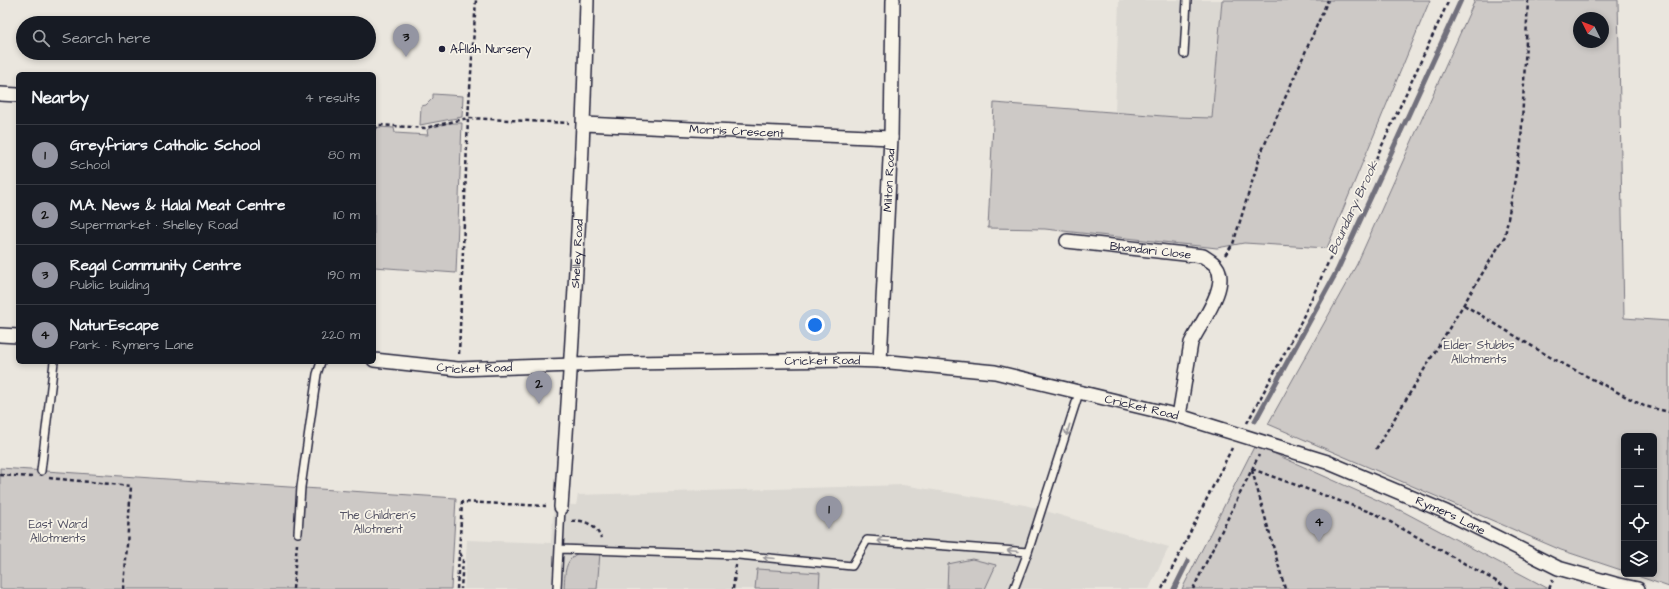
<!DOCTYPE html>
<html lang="en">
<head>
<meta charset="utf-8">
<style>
	:root { --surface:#171b24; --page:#242831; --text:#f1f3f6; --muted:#9ea1a6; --line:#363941; --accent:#9495a2 }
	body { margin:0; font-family:"Architects Daughter",sans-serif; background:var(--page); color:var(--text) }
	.controls { position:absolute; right:12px; bottom:12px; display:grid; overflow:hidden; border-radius:6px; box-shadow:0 2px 6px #0003 }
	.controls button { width:36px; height:36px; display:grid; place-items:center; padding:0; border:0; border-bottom:1px solid var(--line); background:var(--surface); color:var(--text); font:20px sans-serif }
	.compass { position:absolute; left:1573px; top:12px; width:36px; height:36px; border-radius:50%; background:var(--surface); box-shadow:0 2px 6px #0003; rotate:312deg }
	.you { position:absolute; left:815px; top:325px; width:14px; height:14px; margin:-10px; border:3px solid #fff; border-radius:50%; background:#1a73e8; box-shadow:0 0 0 6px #1a73e833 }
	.badge { display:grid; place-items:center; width:26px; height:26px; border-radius:50%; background:var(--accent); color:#111; font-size:13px; font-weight:700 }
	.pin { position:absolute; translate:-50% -33px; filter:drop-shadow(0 1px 2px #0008) }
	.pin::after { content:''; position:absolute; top:21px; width:14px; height:12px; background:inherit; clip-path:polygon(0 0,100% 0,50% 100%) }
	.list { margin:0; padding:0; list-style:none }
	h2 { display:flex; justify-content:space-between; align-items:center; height:52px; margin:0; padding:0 16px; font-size:17px }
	h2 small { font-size:13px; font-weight:400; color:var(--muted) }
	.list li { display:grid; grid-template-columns:26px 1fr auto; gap:12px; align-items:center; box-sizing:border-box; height:60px; padding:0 16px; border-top:1px solid var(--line) }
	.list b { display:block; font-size:15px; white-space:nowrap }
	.list p { margin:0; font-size:13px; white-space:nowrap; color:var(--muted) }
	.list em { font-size:13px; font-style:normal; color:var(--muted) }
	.icon { flex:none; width:22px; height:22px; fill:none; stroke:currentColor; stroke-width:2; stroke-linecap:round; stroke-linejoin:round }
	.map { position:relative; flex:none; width:1669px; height:589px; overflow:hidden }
	.search { position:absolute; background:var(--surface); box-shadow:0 2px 6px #0003; left:16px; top:16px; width:360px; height:44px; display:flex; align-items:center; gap:10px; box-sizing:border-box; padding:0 14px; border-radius:22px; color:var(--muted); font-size:15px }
	.panel { position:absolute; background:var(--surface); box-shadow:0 2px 6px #0003; left:16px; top:72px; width:360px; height:292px; border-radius:6px }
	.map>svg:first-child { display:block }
	.built { fill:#dbd8d2 }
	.green { fill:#cdc9c6; stroke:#787680; fill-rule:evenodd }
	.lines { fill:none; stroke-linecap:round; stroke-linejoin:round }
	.stream { stroke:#716f7b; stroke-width:5 }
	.lane-casing { stroke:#22223b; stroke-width:10 }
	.street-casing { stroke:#22223b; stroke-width:16 }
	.path { stroke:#22223b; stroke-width:2.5; stroke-dasharray:4 3; stroke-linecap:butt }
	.lane { stroke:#f7f3e8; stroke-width:7 }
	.street { stroke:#f7f3e8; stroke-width:13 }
	.oneway { stroke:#97959a }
	.poi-dot { fill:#22223b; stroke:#f7f3e8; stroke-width:1.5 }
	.labels { text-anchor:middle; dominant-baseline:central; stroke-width:3.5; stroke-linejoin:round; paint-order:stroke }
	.poi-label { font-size:12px; fill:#22223b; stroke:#f7f3e8; text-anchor:start }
	.street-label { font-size:12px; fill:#22223b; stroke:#f7f3e8 }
	.park-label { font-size:12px; fill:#555465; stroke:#f7f3e8 }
	.water-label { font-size:13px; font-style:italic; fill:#504f60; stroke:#f7f3e8 }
</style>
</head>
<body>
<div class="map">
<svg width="1669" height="589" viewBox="0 0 1669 589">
	<rect width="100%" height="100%" fill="#eae6de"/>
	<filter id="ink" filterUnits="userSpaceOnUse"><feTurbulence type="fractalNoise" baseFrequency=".025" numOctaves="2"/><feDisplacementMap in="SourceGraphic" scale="8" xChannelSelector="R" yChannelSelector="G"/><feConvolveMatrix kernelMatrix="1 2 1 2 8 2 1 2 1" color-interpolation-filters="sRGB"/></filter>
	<g filter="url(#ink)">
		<path class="built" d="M1119,0h103l-10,119 -36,-2 -61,-5z
			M903,485l122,20 144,42 -20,42h-685l3,-49 84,3 3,-39 22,1 2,-10z"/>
		<path class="green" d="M1222,0h208l-103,248 -83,-5 -27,5 -172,-19 -57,-1 6,-125 182,14 36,1z
			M1475,0h143l6,318 45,3v266l-37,-13h22v-138h-30v135l-63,-21 -293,-126 89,-160zM1579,18h24v24h-24z
			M433,94l30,2 -1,21 -42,8 1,-19 5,-1 7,-7z
			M447,123h15l-6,150 -82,-6v-136l5,-4 15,1 1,5 33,2 -1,-5 4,-3z
			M1255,445l149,67 145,77h-367z
			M0,468l456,30 -5,91h-451z
			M580,552l20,1 -3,36h-33c1,-16 0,-29 16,-37z
			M972,559l24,6 -11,24h-38l1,-25z
			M757,569l63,4 -1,16h-64z"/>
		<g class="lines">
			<path class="stream" d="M1255,421l82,-150 124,-271
				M1174,589l14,-28"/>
			<defs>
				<path id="lane" d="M1184,54l3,-54
					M41,471l13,-109
					M298,533l3,-46 16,-113 4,-12
					M560,549l178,6 114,11 15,-26 161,12 51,-159
					M557,589l4,-82
					M1014,589l14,-37"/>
				<g id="street">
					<path d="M0,94l18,1"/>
					<path id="s1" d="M584,124l307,14"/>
					<path id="s2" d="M1067,241l136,15c4,3 10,6 13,10 15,19 -17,59 -25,77l-12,73"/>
					<path d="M0,335l18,1"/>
					<path id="s3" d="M374,360l84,9 171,-6 220,-3 31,1 115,11 184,44 148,46 119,50 112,56 57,16 23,5"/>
					<path id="s4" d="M880,361l11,-223 2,-138"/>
					<path id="s5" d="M561,507c12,-169 22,-338 26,-507"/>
				</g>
			</defs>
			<use href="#lane" class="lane-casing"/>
			<use href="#street" class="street-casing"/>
			<path class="path" d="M374,129l5,-4 46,3 43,-10 101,5
				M1225,255l8,-11 28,-91 67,-153
				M1464,305l86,52 94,49 25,6
				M459,354l9,-236 8,-118
				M1247,423l51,-95 151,-328
				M1376,449l129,-213 16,-92 7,-144
				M1252,469l126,46 132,74
				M1252,470l33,119
				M0,475l32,2
				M49,478l82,8 -7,103
				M572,521c13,-2 24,5 29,17
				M460,553l3,6 -2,30
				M293,589l4,-45
				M457,589l5,-87 84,4
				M733,589l3,-24
				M1162,589l70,-141
				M1193,589l66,-134
				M1549,589l4,-9"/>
			<use href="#lane" class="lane"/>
			<use href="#street" class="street"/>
		</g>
		<defs><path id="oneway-shaft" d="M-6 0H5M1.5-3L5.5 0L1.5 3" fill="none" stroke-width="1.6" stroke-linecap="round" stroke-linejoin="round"/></defs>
		<g class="oneway">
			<use href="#oneway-shaft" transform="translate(1068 430) rotate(107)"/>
			<use href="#oneway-shaft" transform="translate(883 541) rotate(-175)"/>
			<use href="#oneway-shaft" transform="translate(1013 551) rotate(-175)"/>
			<use href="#oneway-shaft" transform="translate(769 558) rotate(-175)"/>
		</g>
	</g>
	<circle class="poi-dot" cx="442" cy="49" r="4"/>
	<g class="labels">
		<g class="poi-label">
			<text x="450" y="49">Afllah Nursery</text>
		</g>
		<g class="street-label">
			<text stroke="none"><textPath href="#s1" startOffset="153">Morris Crescent</textPath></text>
			<text stroke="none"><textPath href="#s4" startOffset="181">Milton Road</textPath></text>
			<text stroke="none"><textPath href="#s2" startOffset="84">Bhandari Close</textPath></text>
			<text stroke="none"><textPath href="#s5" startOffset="254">Shelley Road</textPath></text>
			<text stroke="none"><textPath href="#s3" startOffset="449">Cricket Road</textPath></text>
			<text stroke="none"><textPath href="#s3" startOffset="101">Cricket Road</textPath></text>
			<text stroke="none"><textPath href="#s3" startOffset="773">Cricket Road</textPath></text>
			<text stroke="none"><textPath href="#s3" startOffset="1101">Rymers Lane</textPath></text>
		</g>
		<g class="park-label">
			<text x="1479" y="345">Elder Stubbs<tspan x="1479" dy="14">Allotments</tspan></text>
			<text x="378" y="515">The Children's<tspan x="378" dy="14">Allotment</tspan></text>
			<text x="58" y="524">East Ward<tspan x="58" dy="14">Allotments</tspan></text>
		</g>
		<g class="water-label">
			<text transform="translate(1353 208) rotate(-65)">Boundary Brook</text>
		</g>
	</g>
</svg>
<div class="controls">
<button>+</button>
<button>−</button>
<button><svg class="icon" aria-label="locate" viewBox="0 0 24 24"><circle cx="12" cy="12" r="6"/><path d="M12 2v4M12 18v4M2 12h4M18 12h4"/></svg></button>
<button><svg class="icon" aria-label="layers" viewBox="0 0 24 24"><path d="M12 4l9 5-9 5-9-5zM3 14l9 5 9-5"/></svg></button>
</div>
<svg class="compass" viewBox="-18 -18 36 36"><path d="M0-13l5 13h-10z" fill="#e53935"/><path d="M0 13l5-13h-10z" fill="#9ea1a6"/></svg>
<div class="you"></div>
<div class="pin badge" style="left:829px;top:529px">1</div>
<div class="pin badge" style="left:539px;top:404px">2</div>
<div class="pin badge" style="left:406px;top:57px">3</div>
<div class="pin badge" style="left:1319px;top:542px">4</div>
<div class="search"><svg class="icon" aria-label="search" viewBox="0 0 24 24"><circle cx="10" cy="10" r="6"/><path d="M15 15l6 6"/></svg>Search here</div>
<section class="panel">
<h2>Nearby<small>4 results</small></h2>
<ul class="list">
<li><span class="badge">1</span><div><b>Greyfriars Catholic School</b><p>School</p></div><em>80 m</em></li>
<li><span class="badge">2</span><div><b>M.A. News &amp; Halal Meat Centre</b><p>Supermarket · Shelley Road</p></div><em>110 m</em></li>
<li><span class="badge">3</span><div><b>Regal Community Centre</b><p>Public building</p></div><em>190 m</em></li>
<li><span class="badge">4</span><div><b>NaturEscape</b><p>Park · Rymers Lane</p></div><em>220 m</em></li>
</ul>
</section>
</div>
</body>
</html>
